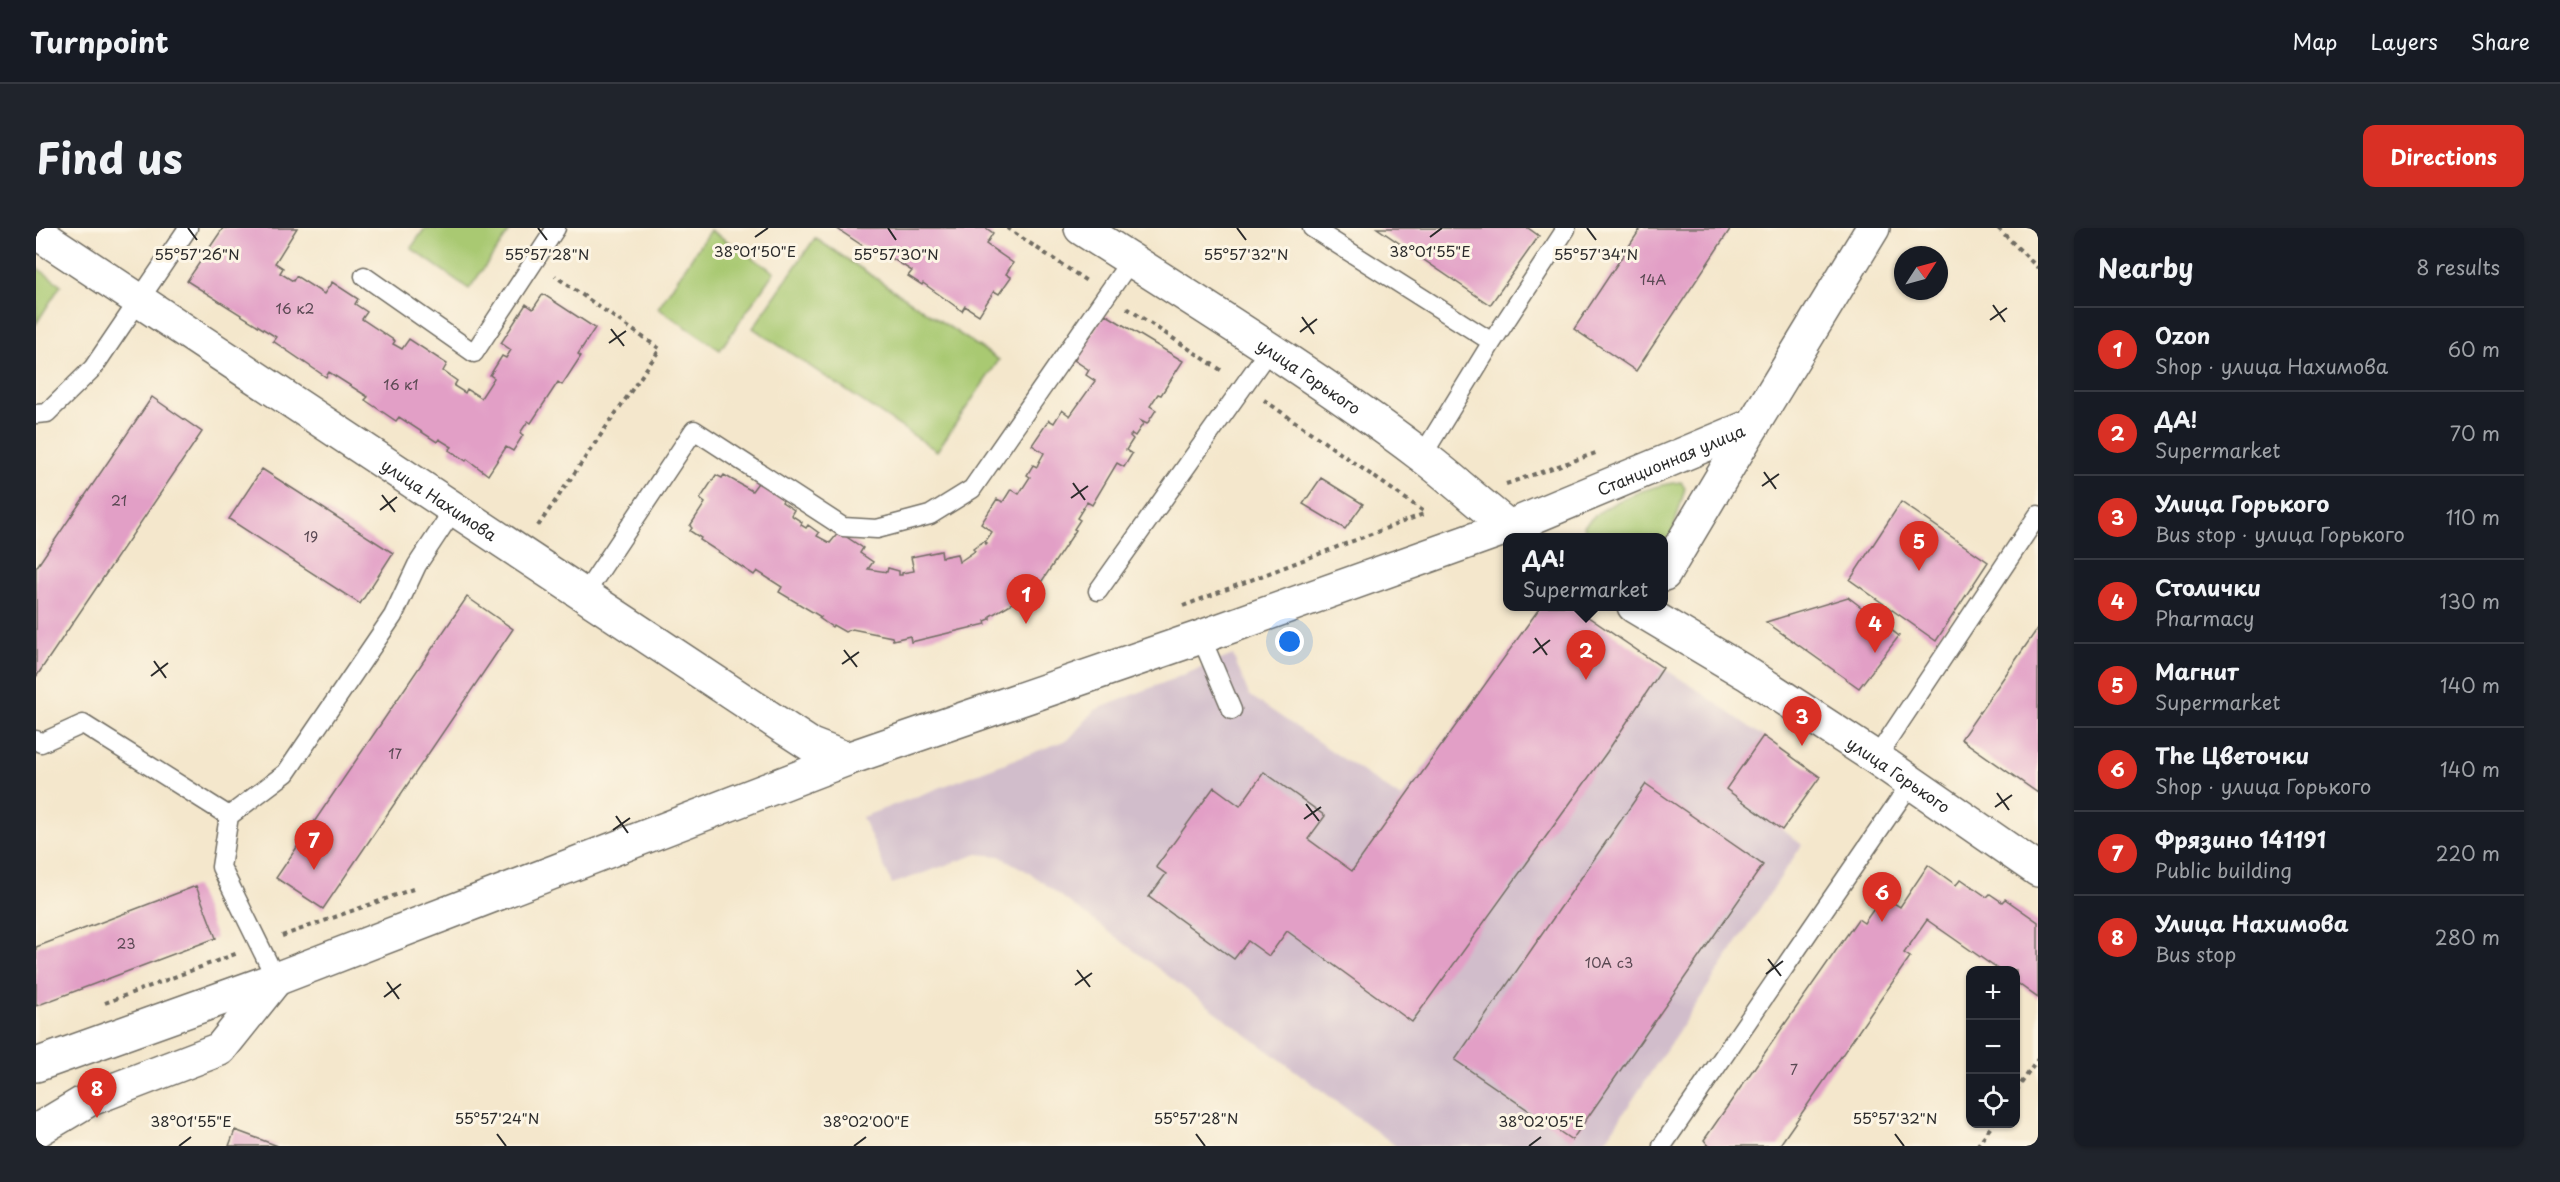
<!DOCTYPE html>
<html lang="en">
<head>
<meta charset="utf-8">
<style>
	:root { --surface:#171b24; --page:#20242c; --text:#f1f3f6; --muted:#9ea1a6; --line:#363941; --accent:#d93025 }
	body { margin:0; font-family:"Playpen Sans",sans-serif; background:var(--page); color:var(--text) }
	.controls { position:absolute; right:18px; bottom:18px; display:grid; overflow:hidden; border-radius:12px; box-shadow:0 2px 4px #0004 }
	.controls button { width:54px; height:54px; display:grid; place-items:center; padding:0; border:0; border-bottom:2px solid var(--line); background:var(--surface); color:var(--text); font:30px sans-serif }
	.compass { position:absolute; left:1858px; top:18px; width:54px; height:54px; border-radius:50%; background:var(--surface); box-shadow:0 2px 4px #0004; rotate:54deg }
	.you { position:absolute; left:1254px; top:414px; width:21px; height:21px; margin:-15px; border:4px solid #fff; border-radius:50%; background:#1a73e8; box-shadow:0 0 0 9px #1a73e833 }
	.badge { display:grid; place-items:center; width:39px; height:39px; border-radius:50%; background:var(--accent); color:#fff; font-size:20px; font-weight:700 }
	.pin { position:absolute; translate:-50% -50px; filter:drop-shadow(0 2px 3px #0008) }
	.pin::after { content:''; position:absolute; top:32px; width:21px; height:18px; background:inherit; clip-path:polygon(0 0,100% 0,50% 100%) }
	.popup { position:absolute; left:1467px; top:305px; width:165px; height:78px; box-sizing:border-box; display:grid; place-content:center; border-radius:12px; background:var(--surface); filter:drop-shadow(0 2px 4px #0005); font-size:20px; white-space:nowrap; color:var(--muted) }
	.popup b { font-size:22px; color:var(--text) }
	.popup::after { content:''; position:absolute; left:50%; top:100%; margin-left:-12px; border:12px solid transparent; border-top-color:var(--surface) }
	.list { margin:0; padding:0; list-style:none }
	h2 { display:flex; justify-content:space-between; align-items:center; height:78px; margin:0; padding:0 24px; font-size:26px }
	h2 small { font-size:20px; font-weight:400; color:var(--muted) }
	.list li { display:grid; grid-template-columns:39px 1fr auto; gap:18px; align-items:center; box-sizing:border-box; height:84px; padding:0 24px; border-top:2px solid var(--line) }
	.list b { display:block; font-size:22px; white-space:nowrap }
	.list p { margin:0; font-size:20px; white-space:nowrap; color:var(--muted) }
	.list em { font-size:20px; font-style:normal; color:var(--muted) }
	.icon { flex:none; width:33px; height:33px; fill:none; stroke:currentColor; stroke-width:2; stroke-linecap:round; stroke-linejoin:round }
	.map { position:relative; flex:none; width:2002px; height:918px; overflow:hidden; border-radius:12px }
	header { display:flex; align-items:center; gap:36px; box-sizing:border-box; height:84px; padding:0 30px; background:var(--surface); border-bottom:2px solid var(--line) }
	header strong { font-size:28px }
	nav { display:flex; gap:33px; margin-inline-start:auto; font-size:21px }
	.intro { display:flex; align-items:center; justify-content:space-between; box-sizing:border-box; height:144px; padding:0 36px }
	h1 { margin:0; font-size:42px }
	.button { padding:15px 27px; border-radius:12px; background:var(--accent); color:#fff; font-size:21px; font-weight:700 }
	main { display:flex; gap:36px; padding:0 36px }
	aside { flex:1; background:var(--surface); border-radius:12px; box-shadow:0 2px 4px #0004 }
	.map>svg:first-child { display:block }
	.industrial { fill:#d1bdcb }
	.green { fill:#a9c972; stroke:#6a7a4e; stroke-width:1.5 }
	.building { fill:#e29fc6 }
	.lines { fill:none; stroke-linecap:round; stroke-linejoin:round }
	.service-casing { stroke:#716d63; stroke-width:21 }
	.minor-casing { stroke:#716d63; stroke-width:36 }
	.tertiary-casing { stroke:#716d63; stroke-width:36 }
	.path { stroke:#716d63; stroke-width:4; stroke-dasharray:4.5 4.5; stroke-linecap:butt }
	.service { stroke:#fff; stroke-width:18 }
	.minor { stroke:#fff; stroke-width:33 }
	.tertiary { stroke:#fff; stroke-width:33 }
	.ticks { fill:none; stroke:#2b2b2b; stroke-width:2 }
	.labels { text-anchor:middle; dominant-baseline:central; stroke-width:6; stroke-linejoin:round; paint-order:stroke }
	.number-label { font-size:14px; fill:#594852 }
	.street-label { font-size:16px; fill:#2b2b2b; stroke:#fcf5e5 }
	.ticks-label { font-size:15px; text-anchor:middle; fill:#2b2b2b; stroke:#fcf5e5; stroke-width:6; stroke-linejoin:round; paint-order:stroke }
</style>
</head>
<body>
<header>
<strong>Turnpoint</strong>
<nav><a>Map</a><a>Layers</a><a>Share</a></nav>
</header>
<div class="intro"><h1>Find us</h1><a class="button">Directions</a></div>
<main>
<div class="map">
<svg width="2002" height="918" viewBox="0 0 2002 918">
	<rect width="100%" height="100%" fill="#fcf5e5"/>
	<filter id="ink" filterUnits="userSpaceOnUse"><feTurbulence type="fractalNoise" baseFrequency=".0167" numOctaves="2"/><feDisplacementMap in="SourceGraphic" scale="12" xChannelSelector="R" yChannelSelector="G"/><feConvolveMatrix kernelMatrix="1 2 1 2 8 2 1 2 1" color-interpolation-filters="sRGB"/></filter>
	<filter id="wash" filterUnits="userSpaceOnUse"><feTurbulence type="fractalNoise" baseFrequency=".008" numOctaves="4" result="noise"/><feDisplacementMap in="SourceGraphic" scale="24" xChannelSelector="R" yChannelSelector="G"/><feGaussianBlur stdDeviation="1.35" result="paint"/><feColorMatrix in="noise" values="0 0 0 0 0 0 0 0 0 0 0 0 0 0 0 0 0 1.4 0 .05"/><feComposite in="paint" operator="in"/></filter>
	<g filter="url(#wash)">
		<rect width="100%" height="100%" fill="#f4e7cc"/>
		<path class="industrial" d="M1197,427l16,40 152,103 95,-127 167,-3 29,18 128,91 -38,52 20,16 -200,301h-206l-366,-273 -31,-17 -21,-2 -86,30 -30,-67 207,-78 26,-29z"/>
		<path class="green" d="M389,0h87l-43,61 -58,-41z
			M674,2l64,42 -54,78 -62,-42z
			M779,10l184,122 -62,91 -184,-123z
			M0,39l25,18 -25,39z
			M1645,254l4,6 -14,50 -7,9v-9l-77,-1 -3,-11c20,-23 66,-41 97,-44z"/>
		<g id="blocks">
			<path class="building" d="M187,0h74l-22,35 8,5 -3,5 13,8 3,-5 28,18 8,-12 26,17 -3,5 12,8 -5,7 33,22 -2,3 9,5 7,-10 38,25 -4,7 14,10 -3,5 11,7 2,-4 14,9 13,-20 -4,-3 12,-19 4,2 5,-8 -10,-7 25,-39 7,5 10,-15 52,34 -17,26 3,2 -19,29 -4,-3 -27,41 -3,-2 -8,12 3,2 -10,16 -7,-4 -18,28 -21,-16 -1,2 -17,-11 3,-3 -13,-8 -2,3 -38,-25 -3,4 -31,-21 3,-3 -39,-25 -3,5 -53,-36 3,-4 -89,-56z
				M800,0h150l7,5 -7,11 27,19 -7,11 5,3 -12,17 -5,-3 -15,24 -14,-9 -3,5 -39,-28 -1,2 -14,-9 4,-5 -25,-16 -3,5z
				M1341,0h151l11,8 -49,69z
				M1605,0h90l-95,143 -62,-42z
				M1069,86l78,47 -22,34 -3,-1 -8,12 6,4 -9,14 -6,-3 2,3 -8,12 -3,-2 -2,2 3,3 -7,11 6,4 -8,13 -7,-4 -25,42 -5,-3 -10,16 3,2 -6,9 2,1 -36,54 -5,-3 -9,14 -36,21v3l-5,2 1,3 -75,18 -1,-6 -17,4 -1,-3 -40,-8 -7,3 -12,-7 -1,2 -13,-9 2,-1 -42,-25 3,-5 -25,-16 -3,4 -54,-35 1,-2 -11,-7 2,-3 -2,-2 15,-23 -5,-4 16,-24 6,3 2,-3 28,16 8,-11 25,17 -3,5 12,8 -3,5 11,7 -1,3 5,3 2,-3 11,8 -2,3 13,7 9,-11 24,16 -3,5 13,9 -5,7 19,3 1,-4 11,3v4h3v-2l12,-2 -3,-14 30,-6 1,6 15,-3 2,8 16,-11 -2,-2 11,-8 2,3 1,-1 -2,-1 7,-10 -11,-8 16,-25 6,3 8,-13 8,5 11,-17 -3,-2 6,-10 4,2 1,-3 6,-11 -12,-8 17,-25 5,3 8,-13 8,6 25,-35 -9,-6 3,-5 -15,-10 2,-3 -5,-3 13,-20 5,4z
				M116,169l50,35 -166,245v-109z
				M226,241l131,84 -33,51 -131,-85z
				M1285,250l42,26 -18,25 -42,-25z
				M1865,274l87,60 -52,79 -86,-61z
				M431,369l46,32 -190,280 -47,-31z
				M1812,369l51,39 -40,52 -93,-66z
				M1505,378h31l91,62 -56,84 -195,270 -125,-91 -18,25 -21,-15 -14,18 -85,-62 17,-23 -10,-7 58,-80 26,19 24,-34 61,44 -17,23 44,32z
				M2002,400v165l-77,-54z
				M1727,508l57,41 -38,53 -56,-41z
				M1610,556l117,81 -191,275 -117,-80z
				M1892,637l28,20 5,-6 26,18 3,-3 12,8 3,-3 33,23v76l-22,-16v-12h-17l-72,-50 -23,33 6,4 -131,189h-70l-5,-6 154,-221 6,4 19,-27 17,11z
				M160,658l20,52 -180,68v-59z
				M199,902l43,16h-49z"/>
		</g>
	</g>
	<g filter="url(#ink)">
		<use href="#blocks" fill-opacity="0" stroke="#716d63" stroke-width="1.5"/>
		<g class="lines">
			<defs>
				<path id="service" d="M1276,0l180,114
					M328,48l110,77 82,-125
					M0,186l11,-1 46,-45 95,-140
					M1386,228l70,-114 74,-113 -2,-1
					M1062,363l171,-241
					M548,367l110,-165 149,97 34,2 53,-14 42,-26 159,-229
					M1165,409l31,73
					M0,512l5,3 42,-19 146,92 -8,51 55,112
					M1840,530l162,-243
					M193,588l57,-43 107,-157 24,-51 37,-56
					M1626,918l249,-363"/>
				<g id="minor">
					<path id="s1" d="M1045,0c114,73 233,146 340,227 31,23 58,49 88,72l244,-102 120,-197"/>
					<path id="s2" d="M0,4l749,496 26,17 36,14"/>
					<path d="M1628,346l89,-149"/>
				</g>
				<g id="tertiary">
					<path id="s3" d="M1598,378l112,67 130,85 162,112"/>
					<path d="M0,837l240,-86 571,-220 354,-122 308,-110 16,11"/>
					<path d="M0,903l52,-31 132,-51 56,-70"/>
				</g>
			</defs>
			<use href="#service" class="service-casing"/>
			<use href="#minor" class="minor-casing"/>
			<use href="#tertiary" class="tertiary-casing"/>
			<path class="path" d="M971,0l81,54
				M1962,0l40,40
				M1091,80l97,64
				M1228,172l162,113
				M1470,256l90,-31
				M502,298l122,-177 -105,-73
				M1147,378l243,-93
				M246,708l131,-47
				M69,775l133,-50
				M1980,863l22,-32
				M1941,918l16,-22"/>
			<use href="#service" class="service"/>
			<use href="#minor" class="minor"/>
			<use href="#tertiary" class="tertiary"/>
		</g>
	</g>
	<path class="ticks" d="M152,0l9,12M502,0l9,12M852,0l8,12M1201,0l9,12M1551,0l9,12M719,9l13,-9M1394,9l12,-9M1957,77l12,17M1266,89l12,17M1954,92l17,-12M575,101l13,17M1264,104l17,-13M573,115l17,-12M1728,244l12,17M1037,255l12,17M1726,258l17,-12M346,267l13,17M1035,270l17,-12M344,282l17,-13M1499,410l12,17M808,422l13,17M1497,425l17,-13M118,433l12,17M806,436l17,-12M115,448l17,-13M1961,565l12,17M1270,576l13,17M1959,579l17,-12M580,588l12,17M1268,591l17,-12M577,602l17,-12M1732,731l13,17M1041,742l13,17M1730,746l17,-13M351,754l12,17M1039,757l17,-12M348,769l17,-13M461,906l9,12M1160,906l9,12M1859,906l9,12M143,918l12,-9M818,918l12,-9M1493,918l12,-9"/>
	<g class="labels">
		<g class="number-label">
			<text x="1617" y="51">14А</text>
			<text x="259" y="80">16 к2</text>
			<text x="365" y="156">16 к1</text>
			<text x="83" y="272">21</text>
			<text x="275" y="308">19</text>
			<text x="359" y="525">17</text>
			<text x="90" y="715">23</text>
			<text x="1573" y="734">10А с3</text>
			<text x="1758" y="841">7</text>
		</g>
		<g class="street-label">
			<text stroke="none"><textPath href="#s1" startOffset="272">улица Горького</textPath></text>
			<text stroke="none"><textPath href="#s1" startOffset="698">Станционная улица</textPath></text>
			<text stroke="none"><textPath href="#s2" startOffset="484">улица Нахимова</textPath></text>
			<text stroke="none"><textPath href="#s3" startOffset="314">улица Горького</textPath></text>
		</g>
	</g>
	<g class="ticks-label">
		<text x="1394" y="29">38°01'55"E</text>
		<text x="719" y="29">38°01'50"E</text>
		<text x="161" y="32">55°57'26"N</text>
		<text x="511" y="32">55°57'28"N</text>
		<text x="860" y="32">55°57'30"N</text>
		<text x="1560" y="32">55°57'34"N</text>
		<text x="1210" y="32">55°57'32"N</text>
		<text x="461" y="896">55°57'24"N</text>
		<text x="1160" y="896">55°57'28"N</text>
		<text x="1859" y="896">55°57'32"N</text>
		<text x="155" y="899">38°01'55"E</text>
		<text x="830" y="899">38°02'00"E</text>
		<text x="1505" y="899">38°02'05"E</text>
	</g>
</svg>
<div class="controls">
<button>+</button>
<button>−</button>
<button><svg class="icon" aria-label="locate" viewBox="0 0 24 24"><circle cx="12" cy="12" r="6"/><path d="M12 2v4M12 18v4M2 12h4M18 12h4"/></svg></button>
</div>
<svg class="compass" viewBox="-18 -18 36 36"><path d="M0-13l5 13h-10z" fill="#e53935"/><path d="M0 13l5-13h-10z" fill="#9ea1a6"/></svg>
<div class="you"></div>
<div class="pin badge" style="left:990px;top:396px">1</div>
<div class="pin badge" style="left:1550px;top:452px">2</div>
<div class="popup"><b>ДА!</b>Supermarket</div>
<div class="pin badge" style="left:1766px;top:518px">3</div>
<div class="pin badge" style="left:1839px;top:425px">4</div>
<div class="pin badge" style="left:1883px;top:343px">5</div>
<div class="pin badge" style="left:1846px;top:694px">6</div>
<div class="pin badge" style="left:278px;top:642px">7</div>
<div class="pin badge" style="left:61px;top:890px">8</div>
</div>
<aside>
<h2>Nearby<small>8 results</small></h2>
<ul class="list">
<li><span class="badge">1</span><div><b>Ozon</b><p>Shop · улица Нахимова</p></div><em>60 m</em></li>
<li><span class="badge">2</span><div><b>ДА!</b><p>Supermarket</p></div><em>70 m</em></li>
<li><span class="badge">3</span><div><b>Улица Горького</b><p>Bus stop · улица Горького</p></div><em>110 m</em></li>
<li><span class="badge">4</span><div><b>Столички</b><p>Pharmacy</p></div><em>130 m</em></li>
<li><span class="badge">5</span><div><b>Магнит</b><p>Supermarket</p></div><em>140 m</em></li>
<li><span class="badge">6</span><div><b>The Цветочки</b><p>Shop · улица Горького</p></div><em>140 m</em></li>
<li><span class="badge">7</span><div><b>Фрязино 141191</b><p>Public building</p></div><em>220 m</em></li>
<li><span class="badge">8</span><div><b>Улица Нахимова</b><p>Bus stop</p></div><em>280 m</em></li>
</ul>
</aside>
</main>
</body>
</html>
